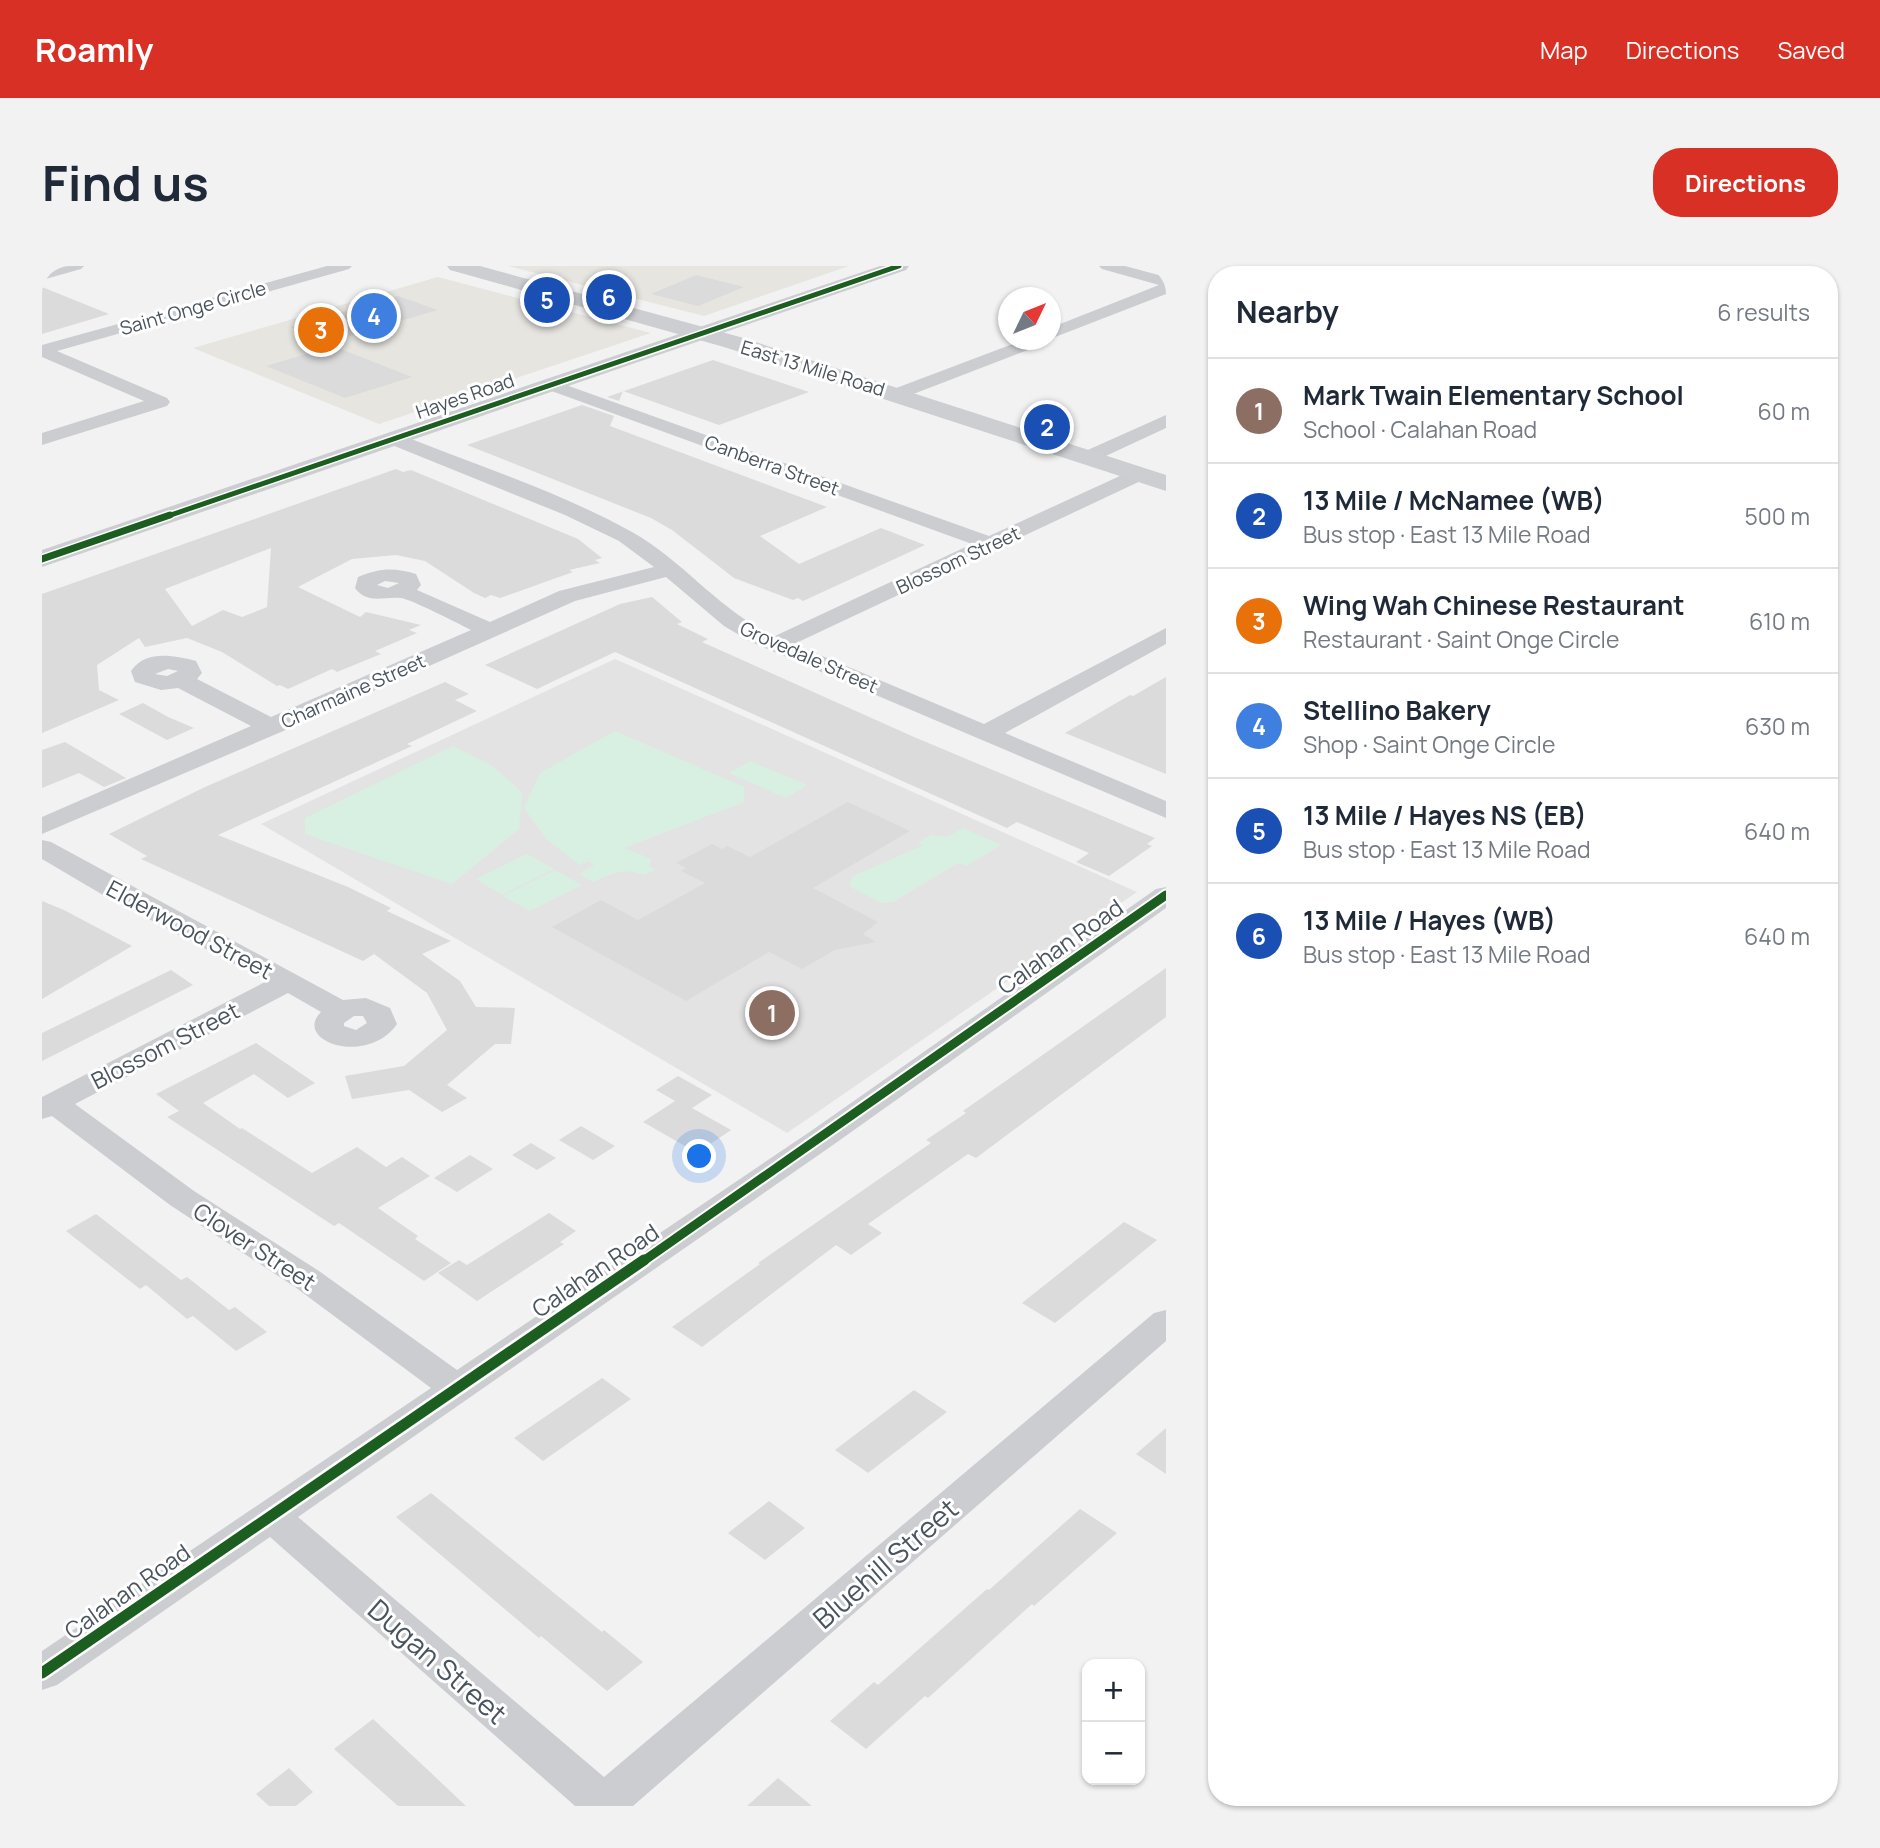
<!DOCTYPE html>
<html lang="en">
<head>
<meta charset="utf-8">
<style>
	:root { --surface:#fff; --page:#f2f2f3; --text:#1f2937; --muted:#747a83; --line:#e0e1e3; --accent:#d93025 }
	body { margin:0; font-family:Manrope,sans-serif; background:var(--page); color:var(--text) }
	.controls { position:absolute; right:21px; bottom:21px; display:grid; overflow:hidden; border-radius:14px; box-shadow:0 2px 5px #0004 }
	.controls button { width:63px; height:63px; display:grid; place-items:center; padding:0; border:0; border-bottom:2px solid var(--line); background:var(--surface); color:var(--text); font:35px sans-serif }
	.compass { position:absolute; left:956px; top:21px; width:63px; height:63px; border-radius:50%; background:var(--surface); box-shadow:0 2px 5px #0004; rotate:47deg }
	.you { position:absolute; left:658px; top:891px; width:24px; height:24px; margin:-18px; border:5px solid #fff; border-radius:50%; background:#1a73e8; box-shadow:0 0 0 10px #1a73e833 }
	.badge { display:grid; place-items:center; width:46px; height:46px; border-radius:50%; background:var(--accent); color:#fff; font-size:23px; font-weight:700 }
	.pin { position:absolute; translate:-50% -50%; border:4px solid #fff; box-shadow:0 2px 7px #0006 }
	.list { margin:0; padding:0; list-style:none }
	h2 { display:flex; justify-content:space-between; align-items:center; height:91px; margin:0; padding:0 28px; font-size:30px }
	h2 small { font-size:23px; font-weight:400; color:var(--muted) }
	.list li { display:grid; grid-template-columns:46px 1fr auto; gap:21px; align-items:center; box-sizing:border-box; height:105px; padding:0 28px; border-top:2px solid var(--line) }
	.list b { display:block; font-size:26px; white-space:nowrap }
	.list p { margin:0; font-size:23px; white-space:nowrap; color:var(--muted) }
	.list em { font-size:23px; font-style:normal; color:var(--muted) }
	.map { position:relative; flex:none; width:1124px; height:1540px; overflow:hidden; border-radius:28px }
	header { display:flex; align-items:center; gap:42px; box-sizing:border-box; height:98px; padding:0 35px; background:var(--accent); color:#fff }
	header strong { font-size:33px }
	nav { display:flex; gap:38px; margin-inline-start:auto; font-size:24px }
	.intro { display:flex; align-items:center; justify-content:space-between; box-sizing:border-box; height:168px; padding:0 42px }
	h1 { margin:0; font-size:49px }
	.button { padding:18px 32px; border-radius:28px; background:var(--accent); color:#fff; font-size:24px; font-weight:700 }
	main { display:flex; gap:42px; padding:0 42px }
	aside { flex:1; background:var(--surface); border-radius:28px; box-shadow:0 2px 5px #0004 }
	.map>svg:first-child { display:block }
	.commercial { fill:#e6e5e0 }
	.education { fill:#e4e3e4 }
	.green { fill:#d7f0e1 }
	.building { fill:#dbdbdc; fill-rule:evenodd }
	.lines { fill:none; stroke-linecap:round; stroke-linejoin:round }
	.minor { fill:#cbcdd0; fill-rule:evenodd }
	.tertiary { fill:#cbcdd0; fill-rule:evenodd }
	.secondary { fill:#ccced1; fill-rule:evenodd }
	.cycleway-far3-casing { stroke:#fff; stroke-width:8 }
	.cycleway-far2-casing { stroke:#fff; stroke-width:10 }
	.cycleway-far1-casing { stroke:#fff; stroke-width:13 }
	.cycleway-casing { stroke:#fff; stroke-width:16 }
	.cycleway-far3 { stroke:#1b5e20; stroke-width:5 }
	.cycleway-far2 { stroke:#1b5e20; stroke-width:7 }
	.cycleway-far1 { stroke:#1b5e20; stroke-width:9 }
	.cycleway { stroke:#1b5e20; stroke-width:11 }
	.labels { text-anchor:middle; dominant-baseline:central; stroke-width:6; stroke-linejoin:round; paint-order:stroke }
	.far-street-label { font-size:19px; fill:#49545e; stroke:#fff }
	.street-label { font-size:23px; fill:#49545e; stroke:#fff }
	.near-street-label { font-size:28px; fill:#49545e; stroke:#fff }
</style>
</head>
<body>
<header>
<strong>Roamly</strong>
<nav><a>Map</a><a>Directions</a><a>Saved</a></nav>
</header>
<div class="intro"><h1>Find us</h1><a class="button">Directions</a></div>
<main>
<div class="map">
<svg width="1124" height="1540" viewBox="0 0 1124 1540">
	<rect width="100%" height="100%" fill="#f2f2f2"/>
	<path class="commercial" d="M466,0h341l-145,50z
		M396,11l213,56 -272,91 -186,-76z"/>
	<path class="education" d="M573,393l522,233 -350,241 -526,-309z"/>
	<path class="green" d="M573,465l129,56v15l-120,46 27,11 -2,7 6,4 -11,5c-17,-8 -35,-1 -51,7l-14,-8 15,-9 -5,-4 -9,4 -33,-25 -23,-32 16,-35z
		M411,480l38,19 31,27 -3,37 -67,55 -147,-50v-16z
		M708,495l57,24 -21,13 -57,-25z
		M921,562l38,17 -35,21 -8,-3 -65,39 -12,1 -32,-17 4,-10 69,-30 -3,-4 12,-7 15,2z
		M485,588l27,15 -52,26 -26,-16z
		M513,604l27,15 -52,26 -27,-15z"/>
	<path class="building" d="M654,9l48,12 -46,19 -47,-12z
		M0,21l67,27 -67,20z
		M356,30l40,14 -109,32 -39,-15z
		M291,80l79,31 -67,21 -79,-32z
		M671,94l96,32 -90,33 -96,-34 -4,10 -12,-4z
		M540,139l32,11 -4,10 217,81 -67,29 39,28 82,-36 44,17 -122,56 -5,-3 -5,2 -59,-22 -62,-48 -21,-12 -184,-73z
		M354,203l7,3 8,-2 167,69 24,19 -7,2 5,3 -31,7 4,2 -73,26 -9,-3 -6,3 -11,-5 -49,-32 -29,-6 -44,4 -54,28 62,30 6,-5 55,13 -12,5 8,3 -42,18 6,3 -44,18 -5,-3 -44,20 -8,-4 -3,1 -55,-34 -35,-14 -42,9 -6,-9 -42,27 2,25 20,10 -77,33v-139zM229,282l-4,59 -25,10 -19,-7 -31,16 -27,-37z
		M610,331l30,25 -5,2 31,15 -6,3 212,95 241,101 -8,6 5,2 -43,30 -33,-14 13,-9 -72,-31 -10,6 -392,-176 -78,37 -52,-24 135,-61z
		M1124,411v97l-101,-41 65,-38 3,1z
		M403,416l24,12 -14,6 22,11 -70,33 5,2 -194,89 130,52 43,21 -4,3 64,30 -29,13 38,27 16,26 39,1 -4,36h-16l-48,41 20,13 -25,14 -33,-22 -57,9 -7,-23 59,-10 43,-36 -20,-37 -53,-39 -11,7 -222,-102 6,-3 -38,-22 96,-47z
		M101,437l25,14 26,11 -27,12 -48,-26z
		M23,476l61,36 -22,9 -25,-14 -37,15v-38z
		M806,536l62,29 -97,57 65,34 -15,12 13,8 -41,8 -33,19 -33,-17 -83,49 -134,-74 49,-27 37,20 67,-37 -24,-12 5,-3 -10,-5 36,-19 10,5 5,-3 23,11z
		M0,635l22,9 68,36 -90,53z
		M1124,702v49l-190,141 -8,-4 -100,70 14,9 -31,22 -15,-10 -134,102 -30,-20 88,-63 -2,-1 173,-120 -5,-3 40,-27 -3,-2z
		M129,704l22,15 -151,76v-28z
		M214,777l59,40 -27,15 -34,-24 -51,29 37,26 2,-1 70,45 45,-26 29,20 16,-10 28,19 -52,32 40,28 -3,3 36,24 -27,18 -85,-58 -5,3 -167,-109 12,-6 -23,-17z
		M636,810l34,19 -20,13 39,22 -34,23 -54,-31 32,-21 -19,-11z
		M539,860l34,20 -22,14 -34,-20z
		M489,877l25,15 -19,12 -25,-15z
		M428,889l23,14 -36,23 -23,-14z
		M507,947l27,18 -16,11 4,2 -87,57 -39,-28 21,-13 8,5z
		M54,948l85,66 6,-3 42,33 6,-3 32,25 -31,19 -43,-35 -6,3 -41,-34 -6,4 -74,-58z
		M1082,956l33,18 -102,83 -33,-20z
		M560,1112l29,21 -88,62 -29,-23z
		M872,1124l33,22 -79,61 -33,-23z
		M1124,1162v46l-30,-20z
		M389,1227l171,139 2,-2 39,32 -36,29 -66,-55 -2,2 -143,-121z
		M727,1235l36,27 -40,32 -37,-27z
		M1038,1243l37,24 -83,73 -2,-2 -104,94 -3,-2 -59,53 -36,-28 44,-39 4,3 109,-96 2,1z
		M331,1453l56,52 37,35h-68l-64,-57z
		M247,1502l24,24 -17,14h-27l-13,-12z
		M736,1512l34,28h-65z"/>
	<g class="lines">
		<path class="minor" d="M16,0h26l-3,3 -39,11v-10z
			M285,0h25l-3,3 -292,82 110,47 3,4 -3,4 -125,39v-12l102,-32 -102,-44v-12z
			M1057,0h26l41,11v17l-116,45v-11l109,-43 -57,-16z
			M981,74h22l-2,4 -140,54h-12l-3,-4 3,-4z
			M510,114l437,156 144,-66h14l3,4 -3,4 -353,166 190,80 182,-96v16l-161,89 161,68v17l-415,-176 -27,-16 -58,-49 -91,24 -294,131 -239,102v-17l209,-91 -73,-38 -17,2 -26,-8 -4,-11c15,-22 44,-15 65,-10l6,12 -5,6 74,38 200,-87c-14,-7 -58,-30 -70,-32 -16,-2 -34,7 -46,-10l3,-11c21,-9 36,-10 58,-3l5,11 -4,5 73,32 69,-31 95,-24 -35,-26 -54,-26 -178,-72 -2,-4 2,-4h14c77,31 159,57 231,97 52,29 88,80 143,104l197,-92 -426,-155 -3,-4zM343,315l14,2 -11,5 -11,-3zM126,403l10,2 -11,5 -12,-2z
			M1124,149v13l-71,33 -7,2 -10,-6 3,-4z
			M0,574l9,2 292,158 23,-2 24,10 7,16c-30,43 -105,17 -76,-12l-33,-19 -213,111 119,87 125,80 138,99 354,-239 345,-242 10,-2v21l-333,237 -535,372 306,260 550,-464 12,-3v31l-533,465h-58l-305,-269 -213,148 -15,5v-39l389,-263 -136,-101 -125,-82 -118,-89 -10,3v-22l225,-116 -164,-86 -61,-36zM312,750h9l4,7 -11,7 -12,-4v-3z"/>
		<path class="tertiary" d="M838,0h29l-3,4 -864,297v-17z"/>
		<path class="secondary" d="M405,0h33l260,71 426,138v16l-442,-144 -274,-77z"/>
		<defs>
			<path id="cycleway-far3" d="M123,251l734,-251"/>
			<path id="cycleway-far2" d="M0,293l128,-44"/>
			<path id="cycleway-far1" d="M600,996l524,-367"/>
			<path id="cycleway" d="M0,1407l602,-413"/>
		</defs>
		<use href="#cycleway-far3" class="cycleway-far3-casing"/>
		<use href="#cycleway-far2" class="cycleway-far2-casing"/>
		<use href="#cycleway-far1" class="cycleway-far1-casing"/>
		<use href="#cycleway" class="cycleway-casing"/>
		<use href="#cycleway-far3" class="cycleway-far3"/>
		<use href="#cycleway-far2" class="cycleway-far2"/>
		<use href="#cycleway-far1" class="cycleway-far1"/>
		<use href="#cycleway" class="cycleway"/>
	</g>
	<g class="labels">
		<g class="far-street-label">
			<text transform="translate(151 42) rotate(-16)">Saint Onge Circle</text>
			<text transform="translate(771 102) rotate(17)">East 13 Mile Road</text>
			<text transform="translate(423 130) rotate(-19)">Hayes Road</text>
			<text transform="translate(730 199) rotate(20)">Canberra Street</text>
			<text transform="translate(916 294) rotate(-25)">Blossom Street</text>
			<text transform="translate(767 391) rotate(24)">Grovedale Street</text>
			<text transform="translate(311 425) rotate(-24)">Charmaine Street</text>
		</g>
		<g class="street-label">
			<text transform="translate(148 663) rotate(28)">Elderwood Street</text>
			<text transform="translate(1018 680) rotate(-35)">Calahan Road</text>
			<text transform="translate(123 779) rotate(-27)">Blossom Street</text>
			<text transform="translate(213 980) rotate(33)">Clover Street</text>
			<text transform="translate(553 1004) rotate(-34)">Calahan Road</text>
			<text transform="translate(85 1325) rotate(-35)">Calahan Road</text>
		</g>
		<g class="near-street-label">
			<text transform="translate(843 1297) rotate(-41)">Bluehill Street</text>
			<text transform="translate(396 1395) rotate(41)">Dugan Street</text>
		</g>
	</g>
</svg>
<div class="controls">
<button>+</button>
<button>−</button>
</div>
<svg class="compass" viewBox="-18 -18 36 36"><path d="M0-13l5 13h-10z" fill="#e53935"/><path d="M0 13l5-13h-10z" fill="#747a83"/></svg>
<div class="you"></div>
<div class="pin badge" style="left:730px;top:747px;background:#8d6e63">1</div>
<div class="pin badge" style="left:1005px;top:161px;background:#1a4fb4">2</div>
<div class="pin badge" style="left:279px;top:64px;background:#e8710a">3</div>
<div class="pin badge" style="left:332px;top:50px;background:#3f7fe0">4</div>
<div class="pin badge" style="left:505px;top:34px;background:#1a4fb4">5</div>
<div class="pin badge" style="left:567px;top:31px;background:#1a4fb4">6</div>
</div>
<aside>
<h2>Nearby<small>6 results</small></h2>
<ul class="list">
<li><span class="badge" style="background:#8d6e63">1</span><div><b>Mark Twain Elementary School</b><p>School · Calahan Road</p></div><em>60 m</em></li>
<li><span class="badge" style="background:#1a4fb4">2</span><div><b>13 Mile / McNamee (WB)</b><p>Bus stop · East 13 Mile Road</p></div><em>500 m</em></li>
<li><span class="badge" style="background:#e8710a">3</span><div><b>Wing Wah Chinese Restaurant</b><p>Restaurant · Saint Onge Circle</p></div><em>610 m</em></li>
<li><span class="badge" style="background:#3f7fe0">4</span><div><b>Stellino Bakery</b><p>Shop · Saint Onge Circle</p></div><em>630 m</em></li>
<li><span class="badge" style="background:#1a4fb4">5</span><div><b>13 Mile / Hayes NS (EB)</b><p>Bus stop · East 13 Mile Road</p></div><em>640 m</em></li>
<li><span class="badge" style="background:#1a4fb4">6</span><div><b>13 Mile / Hayes (WB)</b><p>Bus stop · East 13 Mile Road</p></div><em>640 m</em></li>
</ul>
</aside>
</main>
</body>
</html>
